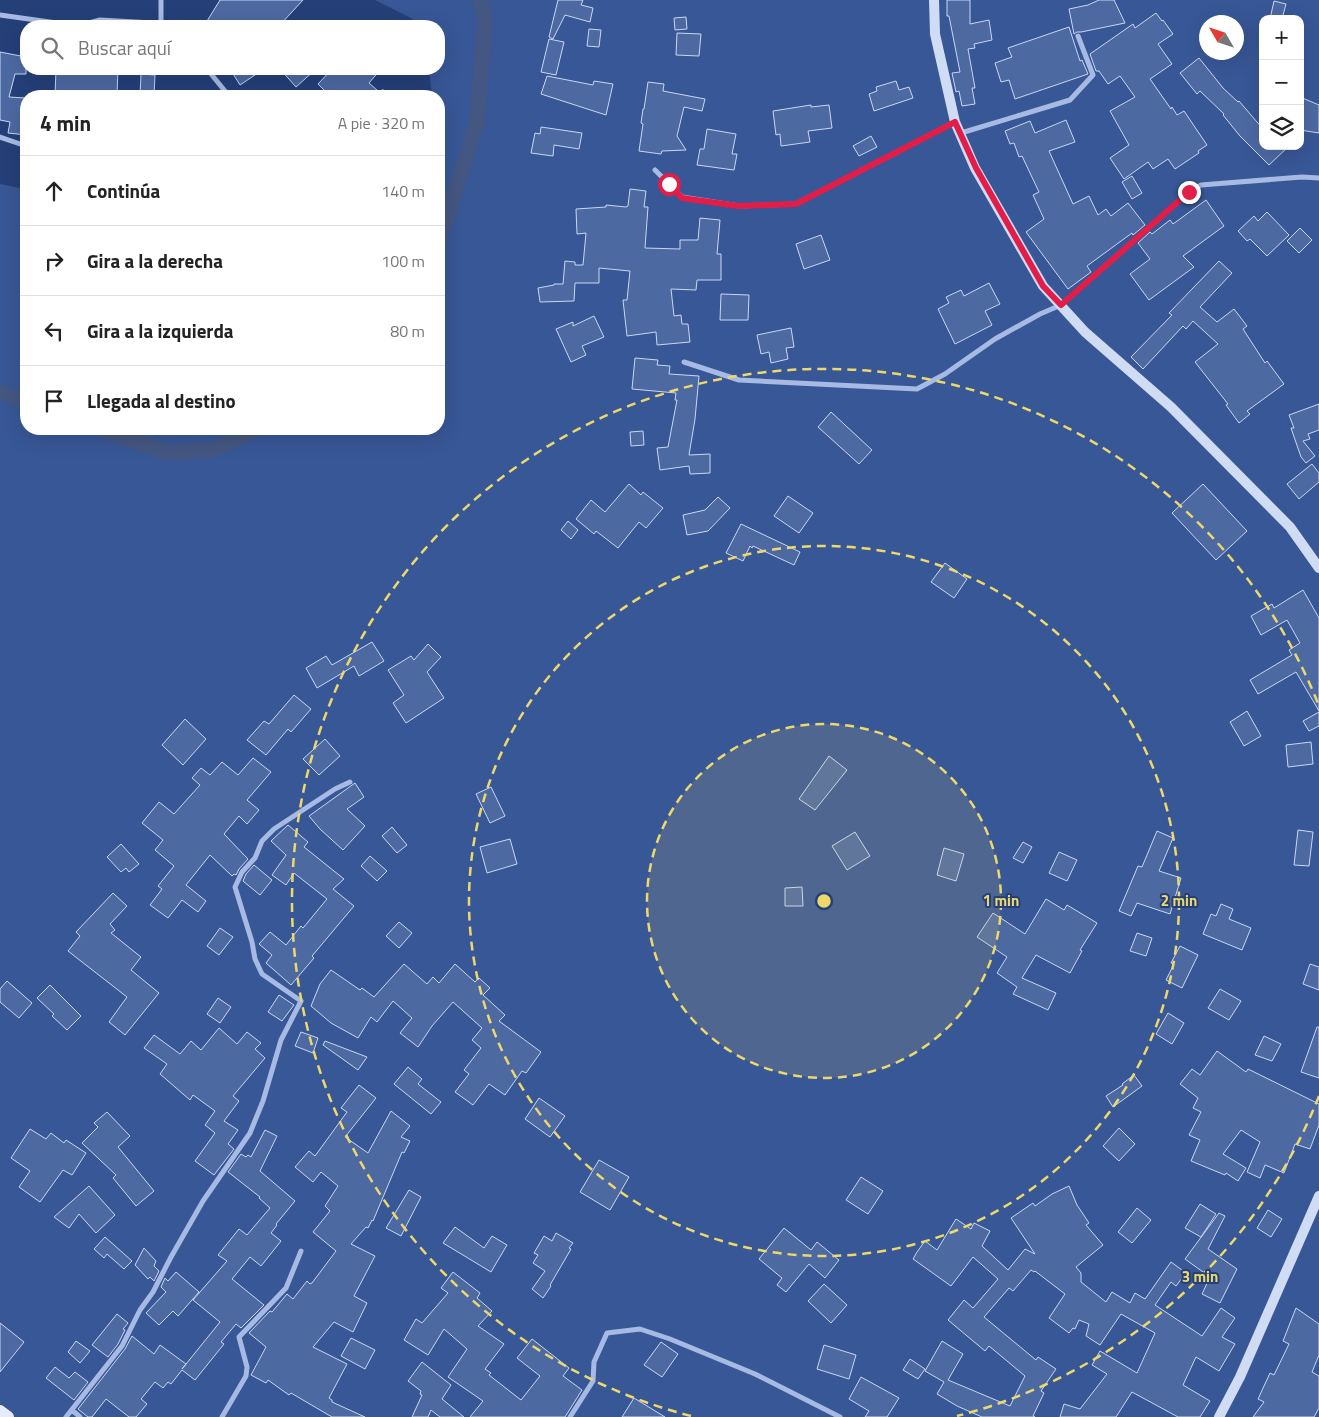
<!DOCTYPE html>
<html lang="es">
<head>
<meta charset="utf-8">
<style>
	:root { --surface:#fff; --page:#f2f2f2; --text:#222; --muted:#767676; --line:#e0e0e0 }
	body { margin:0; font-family:"Titillium Web",sans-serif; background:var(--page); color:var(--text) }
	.controls { position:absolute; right:15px; top:15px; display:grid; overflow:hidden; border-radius:10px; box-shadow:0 5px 20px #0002 }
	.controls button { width:45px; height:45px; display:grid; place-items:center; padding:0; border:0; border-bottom:1px solid var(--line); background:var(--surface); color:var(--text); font:25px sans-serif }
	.compass { position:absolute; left:1199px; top:15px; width:45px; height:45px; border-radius:50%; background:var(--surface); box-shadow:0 5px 20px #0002; rotate:309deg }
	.stop { position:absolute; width:15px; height:15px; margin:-11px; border:4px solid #e11d48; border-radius:50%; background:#fff }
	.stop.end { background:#e11d48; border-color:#fff; box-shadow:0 1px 5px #0008 }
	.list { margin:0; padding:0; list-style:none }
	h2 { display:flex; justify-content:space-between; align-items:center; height:65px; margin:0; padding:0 20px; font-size:21px }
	h2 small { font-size:16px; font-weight:400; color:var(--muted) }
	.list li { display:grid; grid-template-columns:32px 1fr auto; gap:15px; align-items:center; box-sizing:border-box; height:70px; padding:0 20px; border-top:1px solid var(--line) }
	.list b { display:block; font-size:19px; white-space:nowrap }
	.list em { font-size:16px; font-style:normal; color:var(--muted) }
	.icon { flex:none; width:28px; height:28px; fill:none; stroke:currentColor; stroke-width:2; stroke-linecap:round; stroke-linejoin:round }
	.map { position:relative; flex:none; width:1319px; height:1417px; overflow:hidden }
	.search { position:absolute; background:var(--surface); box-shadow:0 5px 20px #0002; left:20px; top:20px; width:425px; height:55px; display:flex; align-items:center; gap:12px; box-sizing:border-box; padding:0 18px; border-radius:20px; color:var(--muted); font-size:19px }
	.panel { position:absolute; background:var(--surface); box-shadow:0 5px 20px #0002; left:20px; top:90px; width:425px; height:345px; border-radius:20px }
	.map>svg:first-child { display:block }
	.green { fill:#385796; fill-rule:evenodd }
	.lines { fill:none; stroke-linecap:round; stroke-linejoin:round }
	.canal { stroke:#445782; stroke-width:15 }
	.building { fill:#4d69a2; stroke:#c9d7f3 }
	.street { stroke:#a7bae3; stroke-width:5 }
	.secondary { stroke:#d0dbf4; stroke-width:10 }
	.primary { stroke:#e6ecfc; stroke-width:12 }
	.route { stroke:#e11d48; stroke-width:6 }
	.ring { fill:none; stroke:#edd86b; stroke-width:2.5; stroke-dasharray:9 6 }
	.centre { fill:#edd86b; stroke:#253f79; stroke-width:2.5 }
	.ring-label { font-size:15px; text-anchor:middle; font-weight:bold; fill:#edd86b; stroke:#253f79; stroke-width:4; stroke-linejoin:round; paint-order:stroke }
</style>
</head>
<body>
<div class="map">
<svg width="1319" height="1417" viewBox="0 0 1319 1417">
	<rect width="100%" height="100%" fill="#253f79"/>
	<path class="green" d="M375,0h944v1417h-1319v-1233l24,5 2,3v237h413v-333h-7l-3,-27h10v-43h-21l-7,-8zM1263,19h37v127h-37zM1206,22h30v30h-30z"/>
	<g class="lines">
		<path class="canal" d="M439,237l5,-11 33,-104 8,-101 -5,-21
			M0,392l26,9
			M101,429l67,24 45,-3 45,-21"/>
	</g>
	<path class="building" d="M220,0h83l-24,26h-75z
		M558,0h25l-2,5 12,3 -3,14 -25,-7 -12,24 -4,-2z
		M947,0h23v24l19,-4 3,20 -18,4 1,4 -7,1 7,39h-3l3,16 -13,2 -3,-15 -3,1 -4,-19 8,-1 -11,-56h-2z
		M1099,0h15l11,23 -44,9h-4l-3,2 -5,-25 19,-4z
		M1274,1l12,3 -4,15h-12z
		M1156,13l6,8 1,-1 10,14 -15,10 14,20 -22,15 21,30 1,-2 5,8 7,-4 23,34 -9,6 1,2 -24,16 -7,-10 -15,10 -5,-7 -24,17 -14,-21 19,-13 -19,-34 25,-14 -15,-21 -12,8 -9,-13h-3l-6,-17 43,-30 2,4z
		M686,17l1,12 -12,1 -1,-12z
		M1069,27l11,34 2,-1 6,14 -73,25 -6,-19 -8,2 -6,-19 17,-6 -4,-9z
		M589,29l12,1 -2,17 -12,-1z
		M677,33l24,1 -2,22 -23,-1z
		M549,39l15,3 -8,33 -15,-3z
		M0,52l26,5v17h-11l-6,23 17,1v37l-18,-2 2,-11 -10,-2z
		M1199,58l24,30 15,14 1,-1 24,28v17h26l-20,19 -29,-29 -17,-21 1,-1 -24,-23 -3,3 -17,-21z
		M56,69h62l-1,27h-62z
		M230,69h34l-24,16z
		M280,69h36l-20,18z
		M332,69h49l-12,14 9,8 -2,5h-46l-12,-12z
		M141,74l14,1 -1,21h-14z
		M547,76l46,9 1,-4 19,3 -7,31 -65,-21z
		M896,81l3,9 10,-3 4,11 -39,13 -5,-17 8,-3 -1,-4z
		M648,82l16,2 -1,7 42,8 -3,12 -18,-4 -7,29 9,14 -24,1 -1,3 -22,-3 4,-27 -2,-1 2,-14h1z
		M1300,97l19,8v28l-19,-3z
		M811,105v2l18,-2 3,23 -24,3 2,11 -29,4 -1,-12 -4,1 -3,-24z
		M1066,120l9,22 -26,9 24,53 16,-8 9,19 8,-6 5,7 17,-13 17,22 -12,10 -1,-2 -45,33 4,6 -23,17 -42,-57 18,-13 -11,-24 6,-3 -17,-36 -3,1 -5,-14 -4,1 -5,-13 25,-10 5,12z
		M541,127l41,6 -3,16 -25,-4 -1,11 -22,-3 4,-20 5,1z
		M707,129l29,5 -4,20h5l-3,16 -37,-5 3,-16h4z
		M871,136l6,11 -18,9 -6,-10z
		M1132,176l10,17 -10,6 -10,-17z
		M630,189l16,2 -2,16h4l-3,41 35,1v-9h18l2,-22 20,2 -3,34h4v26h-24l-1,10 -25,-1 3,27 7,-1 1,9h6l2,18 -33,3 -1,-13 -29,4 -4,-36h4l3,-29 -31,-3v15h-24l-1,18 -34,1 -2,-14 16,-3v-1h9l2,-23 10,1v3h8l3,-32 -9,1 -1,-25 30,-2v-2l20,2 2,-1z
		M1206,200l18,26 -41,30 11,11 -45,33 -19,-26 20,-15 -12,-16 12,-11 2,2 18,-14 3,4z
		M1267,212l22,23 -22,21 -17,-17 -3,2 -9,-10 16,-15 4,5z
		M1300,228l12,12 -13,13 -12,-12z
		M821,235l9,25 -26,9 -8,-25z
		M1219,261l13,12 -32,34 17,15 17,-13 13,17 -4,3 22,34 2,-2 17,23 -37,27 3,3 -11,9 -13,-18 2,-1 -33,-42 23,-18 -25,-23 -7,8 -3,-3 -40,43 -12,-12 41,-42 -3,-2z
		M989,283l11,21 -15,7 7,14 -37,19 -17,-35 11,-6 -3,-6 15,-7 3,6z
		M721,294l28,1 -1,25h-28z
		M594,316l10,21 -22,9 4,9 -15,7 -15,-33 17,-7v4z
		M791,328l3,19 -8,1 2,11 -17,4 -2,-11 -8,2 -4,-19z
		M635,358l23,2 -1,5 13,1 -1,8 30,2 -4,43 -6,36 21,-1v19l-20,1 -1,-8 -29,4 -3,-22 11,-1 9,-47h-2l1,-7 -44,-4z
		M1319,404v26l-11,4 2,5 -7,2 12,15 -9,7 -5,-6 -10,-29h3l-5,-13z
		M831,412l41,38 -13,14 -41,-37z
		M643,431l1,14 -13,1 -1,-14z
		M1312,464l7,9v9l-20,17 -12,-15z
		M629,484l12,11 2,-3 20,16 -17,20 -7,-6 -21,26 -22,-17 -2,3 -18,-15 15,-19 14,12z
		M1203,484l44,47 -31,29 -44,-47z
		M788,496l25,17 -14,20 -25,-17z
		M718,497l12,11 -22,23 -21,4 -4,-20 22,-5z
		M568,521l10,9 -7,9 -10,-9z
		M741,524l59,28 -6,13 -41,-19 -1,2 -2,-2 -7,15 -17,-8z
		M945,563l22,16 -13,19 -23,-16z
		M1303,590l16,28v93l-23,-39 -38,22 -8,-14 42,-25 -3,-5 11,-7 -13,-23 -26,15 -10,-19 21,-12 2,4z
		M372,642l12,19 -25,15 -5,-10 -37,22 -11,-20 20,-12 6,9z
		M428,644l13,13 -14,15 17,26 -38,25 -13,-20 11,-8 -16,-25 23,-14 3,4z
		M294,695l17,14 -20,23 -3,-3 -22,26 -19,-15 17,-19 5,3z
		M1247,711l14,25 -17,10 -14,-24z
		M1319,712v14l-10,5 -6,-10z
		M185,719l21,20 -23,26 -21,-20z
		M325,739l15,17 -21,19 -16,-16z
		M1311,742l2,22 -25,3 -2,-22z
		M829,756l18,14 -32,40 -16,-11z
		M253,758l18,14 -24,28 12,10 -12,14 -8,-8 -15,18 24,25 -9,10 -3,6 -2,-1 -2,2 -22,-21 -24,30 20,16 -8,11 -16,-12 -14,18 -18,-13 12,-16 -4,-3 16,-20 -19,-16 8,-10 -21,-17 17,-21 15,12 26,-29 -8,-7 9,-10 9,7 12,-13 16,13z
		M355,783l9,14 -17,12 18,17 -22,24 -23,-21 -11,-13z
		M491,787l14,29 -15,7 -14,-29z
		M288,825l20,17 -4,5 40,32 -11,10 21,17 -42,50 2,2 -23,27 -25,-22 6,-8 -13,-11 11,-12 16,13 15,-19 2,2 24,-29 -33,-26 -8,12 -14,-10 14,-20 -15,-14z
		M392,827l15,18 -10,8 -15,-17z
		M1298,830l15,2 -4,34 -15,-1z
		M1157,831l16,7 -14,33 22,7 -11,36 -33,-11 -6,13 -12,-5 19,-45 4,1z
		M855,832l15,24 -23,14 -15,-24z
		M510,839l7,25 -30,9 -7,-26z
		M1023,842l9,5 -9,16 -10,-5z
		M121,844l18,20 -10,8 -3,-4 -5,4 -14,-15z
		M944,848l20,6 -8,27 -19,-6z
		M1059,852l18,8 -10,21 -18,-8z
		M370,856l17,15 -10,10 -16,-15z
		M254,865l18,15 -12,15 -17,-14 3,-7z
		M802,887l1,19h-18v-18z
		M113,893l14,13 -17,18 5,6 -4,3 30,24 -10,13 28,23 -34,42 -16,-13 18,-25 -59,-46 12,-15 -4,-4z
		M1046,899l18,11 3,-5 30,18 -17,27 2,1 -12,22 -34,-18 -14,23 34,15 -8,17 -35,-16 4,-7 -20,-14 10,-16 -30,-20 16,-24 32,21z
		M1221,904l12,5 -4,10 22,9 -9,22 -39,-16 8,-20 5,2z
		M399,922l13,11 -13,15 -13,-12z
		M220,928l13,9 -14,18 -12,-9z
		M1137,933l15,5 -6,18 -16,-5z
		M1180,946l18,9 -16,33 -16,-8 8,-16 -3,-1z
		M404,964l23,20 6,-7 6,6 16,-19 20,18 4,-4 11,10 -7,7 22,20 -6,6 42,31 -15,21 -4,-2 -17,24 -16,-11 -16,21 -18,-13 14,-18 -5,-4 17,-22 -9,-8 10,-12 -29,-26 -21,24 -14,21 -18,-14 12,-15 -19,-17 -16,21 -6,-5 -13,21 -27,-15 -20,-17 9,-22 11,-14 29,20 2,-2 12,9z
		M1310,964l9,3v23l-16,-6z
		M7,981l25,22 -13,15 -19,-16v-13z
		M50,985l31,31 -14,14 -15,-14 2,-2 -17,-16z
		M1220,989l21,12 -12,19 -21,-12z
		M279,995l15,10 -12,16 -14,-9z
		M218,998l13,9 -11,16 -13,-9z
		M1168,1013l16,10 -12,21 -16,-10z
		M1317,1027h2v51l-18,-6z
		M219,1028l18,16 10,-12 14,11 -6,6 10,9 -32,38 6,5 -15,20 14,9 -10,14 6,5 -20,26 -19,-14 20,-28 -10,-8 10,-14 -22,-16 -3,5 -30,-26 7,-10 -23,-16 10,-13 26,19 11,-13 10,9z
		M301,1032l17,6 -5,15 -18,-7z
		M1264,1036l17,8 -9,17 -17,-6z
		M325,1041l42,16 -9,13 -35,-25z
		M1217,1051l29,21 2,-3 71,35v21l-9,24 -15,-5 -11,29 -19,-8 -5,13 -13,-6 13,-30 -19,-12 -18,24 23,14 -8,13 -12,-8 -1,2 -34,-14 9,-21 -11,-5 12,-23 -8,-4 5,-10 -18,-14 12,-15 8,6z
		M408,1067l14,12 -4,5 23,18 -10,12 -37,-30z
		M1134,1075l8,11 -29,21 -7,-11 17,-11 -1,-1z
		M359,1085l17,13 -31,39 23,16 23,-42 19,15 -9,11 9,4 -6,12 -2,-1 -29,69 -1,-1 -4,8 -2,-1 -15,17 24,12 -21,40 13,7 -14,29 -19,-10 -21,25 34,17 -18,34 3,2v2l33,15h-33l-41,-24 -2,2 -21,-15 -2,3 -15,-8 15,-28 -17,-14 21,-22 2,1 15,-18 6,5 14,-18 3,3 2,-1 24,-32 -23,-19 17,-21 -5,-5 13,-20 -17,-14 -8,10 -18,-15 14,-16 6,5 32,-44 -6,-4z
		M539,1098l26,18 -15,21 -25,-18z
		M107,1112l23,24 -12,11 36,44 -18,15 -23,-28 3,-3 -34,-32 16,-16 -4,-4z
		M1119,1128l16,16 -16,17 -16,-15z
		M30,1129l16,10 5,-6 13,10 2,-3 20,13 -14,22 -9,-5 -23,32 -21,-15 11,-16 -19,-13z
		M265,1130l12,6 -17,35 35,30 -19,23 1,1 -6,8 10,8 -20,25 -11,-9 -18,22 32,26 -23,23 -5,-4 -15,18 3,2 -29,36 -13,-10 -11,14 -3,-2 -5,6 -8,-6 -14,17 6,5 -11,13h-7l-23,-18 -14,18h-4l-10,-8 47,-60 7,-13 22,18 6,-9 26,19 -4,5 38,-47 -27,-22 34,-39 -9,-6 21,-26 8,6 23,-27 -11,-10 1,-1 -32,-25 13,-18 5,3 2,-2 3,2z
		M599,1160l30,17 -19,33 -30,-18z
		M861,1177l22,14 -15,23 -22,-14z
		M89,1186l26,29 -19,18 -17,-19 -10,14 -15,-11z
		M1069,1186l8,19 12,18 -3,2 17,20 -27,22 5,6v9l25,20 6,-10 18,11 5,-10 10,6 26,-37 15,11 -10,13 -5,-4 -16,23 47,31 19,-28 14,10 -13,19 13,7 -16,27 -23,-14 -13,28 27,16 -10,16h-22l-46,-25 -16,25h-56l4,-13 16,5 27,-35 -15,-9 8,-14 37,22 18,-40 -34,-19 -21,31 -14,-9 3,-12 -10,-4 -4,9 -2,-1 -4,5 -20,-15 16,-24 -30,-23 -1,1 -3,-2 -18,21 -4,-3 -25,29 52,43 2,-3 18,12 -15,22 3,2 -11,23 2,1h-53l-25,-11 -20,-12 7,-12 -19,-11 17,-30 21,13 -15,26 62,26 15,-30 -36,-30 -4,5 -37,-31 16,-20 9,8 25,-29 -25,-22 -22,29 -38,-27 4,-7 8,-11 12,9 19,-31 15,10 3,-6 16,8 -8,15 26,24 17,-21 10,5 -24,-36 22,-15 2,3 17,-12z
		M409,1190l12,7 -20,39 -15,-8z
		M1200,1204l16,10 -15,23 -16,-9z
		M1137,1208l14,12 -19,23 -14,-11z
		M1268,1210l14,9 -11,18 -14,-9z
		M1219,1213l6,3 -17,33 29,20 -17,34 -18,-9 8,-17 -25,-18z
		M455,1227l29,21 8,-12 15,9 -16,27 -48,-29z
		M784,1228l27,22 6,-8 22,18 -14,18 -16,-14 -23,28 -9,-7 5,-7 -23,-19z
		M556,1233l17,10 -4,5 2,1 -21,36 1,1 -8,12 -11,-9 13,-18 -12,-8 5,-8 -4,-2 10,-17 8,5z
		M105,1237l27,24 -8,8 -17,-15 -3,4 -10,-9z
		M144,1248l12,13 -2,5 5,5 -5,10 -4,-4 -2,2 -13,-14z
		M176,1272l23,20 -21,24 -5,-5 -14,14 -13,-12 20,-21 -5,-5 4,-9 3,3z
		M453,1272l27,21 -3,5 15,13 -14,15 26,18 -19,25 6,4 -2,2 32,25 19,-24 -23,-18 15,-19 37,29 -6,8 19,14 -17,27h-95l13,-16 -35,-24 19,-28 -23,-20 -16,26 -24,-15 12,-21 6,4 26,-30 -7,-5z
		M824,1284l23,21 -16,18 -23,-22z
		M1296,1308l23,16v31l-7,17 7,4v32l-5,9h-61l11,-15 -6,-3 12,-26 4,2 15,-31 -6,-3z
		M117,1314l11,9 -5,6 2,1 -7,14 -10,13 -16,-12z
		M0,1323l24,19 -24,30z
		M351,1338l24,12 -10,19 -24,-13z
		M76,1341l14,10 -10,12 -12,-11z
		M661,1342l17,12 -16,23 -18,-12z
		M824,1345l32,10 -7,24 -32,-10z
		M910,1359l15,10 -7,10 -15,-9z
		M422,1362l29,23 -9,14 22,18h-24l-9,-7 -3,7h-16l10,-22 -2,-1 1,-3 -13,-10z
		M55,1367l14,11 6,-6 13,10 -14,18 -28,-22z
		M861,1377l38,21 -12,19h-22l4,-6 -20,-12z
		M634,1398l31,19h-43z"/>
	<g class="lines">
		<path class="street" d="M0,15l78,11 22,-6 53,3 23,3
			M161,25v-25
			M207,69l22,27
			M380,96l3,-4
			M961,133l109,-33 23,-25 -15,-39
			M0,137l26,9
			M655,170l27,27 57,9 57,-2 159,-82
			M684,362l55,18 178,9 28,-15 50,-35 45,-25 21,-9 128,-113 12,-7 101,-8 17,1
			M72,1410l8,7
			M66,1417l56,-71 18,-36 13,-18 18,-35 32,-56 47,-68 13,-32 18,-61 20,-39 -39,-27 -7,-15 -3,-17 -17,-55 7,-15 13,-14 7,-17 12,-12 61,-40 15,-7
			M222,1417l24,-41 1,-9 -8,-30 47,-49 15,-37
			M570,1417l23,-36 1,-19 13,-29 33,-4 30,10 85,35 85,43"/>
		<path class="secondary" d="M934,0l1,34 20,88 20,46 68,118 42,46 86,75 119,120 29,41
			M1219,1417l21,-40 79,-181"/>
		<path class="primary" d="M0,1411l8,6"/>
	</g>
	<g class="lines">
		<path class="route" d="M669,184l13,14 56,8 58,-2 159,-82 21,46 67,118 18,19 128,-113"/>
	</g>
	<circle cx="824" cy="901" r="177" fill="#edd86b" fill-opacity=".12"/>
	<g class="ring">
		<circle cx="824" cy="901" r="177"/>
		<circle cx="824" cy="901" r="355"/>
		<path d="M1319 1096A532 532 0 0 1 957 1416M691 1416A532 532 0 1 1 1319 706"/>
	</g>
	<circle cx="824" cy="901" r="8" class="centre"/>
	<g class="ring-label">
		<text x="1001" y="906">1 min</text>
		<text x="1179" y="906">2 min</text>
		<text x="1200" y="1282">3 min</text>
	</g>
</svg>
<div class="controls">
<button>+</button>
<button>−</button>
<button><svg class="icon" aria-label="layers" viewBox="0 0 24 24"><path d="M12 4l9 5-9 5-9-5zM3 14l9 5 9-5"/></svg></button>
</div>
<svg class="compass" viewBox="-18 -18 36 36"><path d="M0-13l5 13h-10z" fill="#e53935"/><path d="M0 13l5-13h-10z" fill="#767676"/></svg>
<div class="stop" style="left:669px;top:184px"></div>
<div class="stop end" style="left:1189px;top:192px"></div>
<div class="search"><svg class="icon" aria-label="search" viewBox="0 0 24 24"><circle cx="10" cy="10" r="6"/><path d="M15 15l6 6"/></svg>Buscar aquí</div>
<section class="panel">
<h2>4 min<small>A pie · 320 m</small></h2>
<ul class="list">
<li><svg class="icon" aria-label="ahead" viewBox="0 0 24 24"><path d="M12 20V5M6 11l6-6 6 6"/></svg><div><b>Continúa</b></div><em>140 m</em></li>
<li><svg class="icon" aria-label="right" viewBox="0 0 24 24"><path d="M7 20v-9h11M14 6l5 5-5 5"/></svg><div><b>Gira a la derecha</b></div><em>100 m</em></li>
<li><svg class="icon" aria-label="left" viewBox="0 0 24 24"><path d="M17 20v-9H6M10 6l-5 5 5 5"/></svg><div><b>Gira a la izquierda</b></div><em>80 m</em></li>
<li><svg class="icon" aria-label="arrive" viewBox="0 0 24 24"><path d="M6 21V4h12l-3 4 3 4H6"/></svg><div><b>Llegada al destino</b></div></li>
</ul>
</section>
</div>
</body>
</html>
